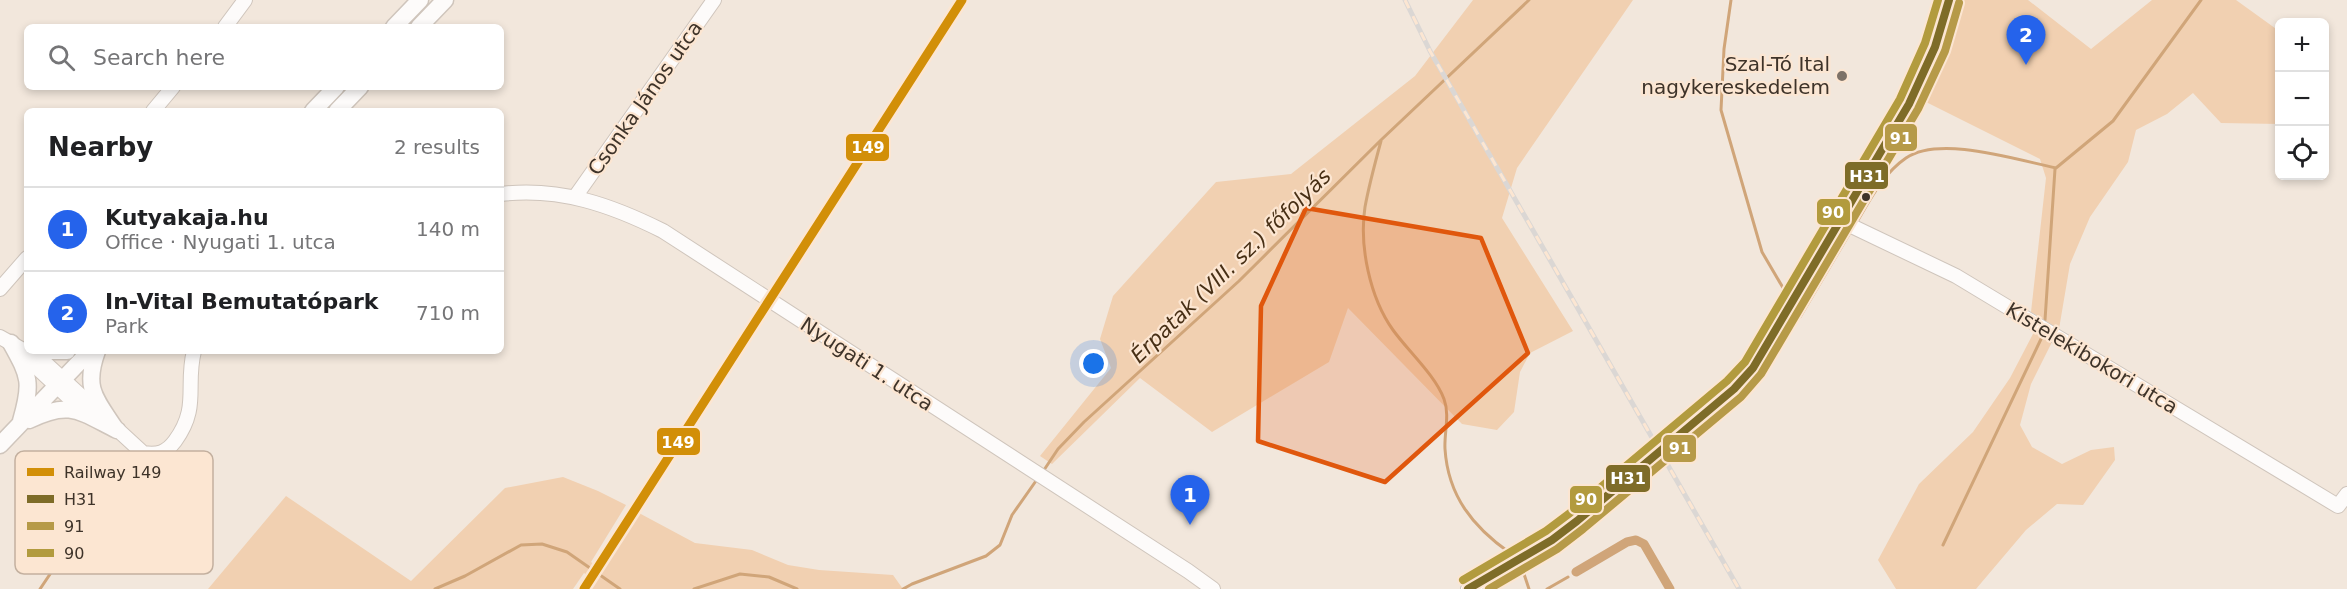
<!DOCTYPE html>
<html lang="en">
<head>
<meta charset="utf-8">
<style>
	:root { --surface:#fff; --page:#f2f2f2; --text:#202124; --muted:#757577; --line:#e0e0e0; --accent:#2563eb }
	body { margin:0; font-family:"DejaVu Sans",sans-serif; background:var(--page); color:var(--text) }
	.controls { position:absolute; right:18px; top:18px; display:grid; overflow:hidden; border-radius:9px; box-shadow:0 3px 9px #0003 }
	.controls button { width:54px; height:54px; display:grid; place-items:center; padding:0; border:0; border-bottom:2px solid var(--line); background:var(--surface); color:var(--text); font:30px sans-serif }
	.you { position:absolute; left:1094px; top:364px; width:21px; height:21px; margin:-15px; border:4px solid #fff; border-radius:50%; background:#1a73e8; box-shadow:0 0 0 9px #1a73e833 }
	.badge { display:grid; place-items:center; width:39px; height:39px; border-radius:50%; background:var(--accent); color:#fff; font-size:20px; font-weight:700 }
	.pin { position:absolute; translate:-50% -50px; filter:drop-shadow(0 2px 3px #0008) }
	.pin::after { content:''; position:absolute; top:32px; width:21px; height:18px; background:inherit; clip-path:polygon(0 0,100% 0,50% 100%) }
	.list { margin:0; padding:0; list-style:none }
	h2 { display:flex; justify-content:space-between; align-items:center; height:78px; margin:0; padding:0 24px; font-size:26px }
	h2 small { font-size:20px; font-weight:400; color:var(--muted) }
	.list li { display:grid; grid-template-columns:39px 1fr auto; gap:18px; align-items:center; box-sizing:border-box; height:84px; padding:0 24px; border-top:2px solid var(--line) }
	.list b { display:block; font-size:22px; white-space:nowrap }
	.list p { margin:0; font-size:20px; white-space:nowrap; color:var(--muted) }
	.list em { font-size:20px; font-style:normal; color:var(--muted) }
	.icon { flex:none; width:33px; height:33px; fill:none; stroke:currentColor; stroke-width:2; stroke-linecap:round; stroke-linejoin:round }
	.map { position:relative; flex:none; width:2347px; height:589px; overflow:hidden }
	.search { position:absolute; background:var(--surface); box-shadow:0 3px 9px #0003; left:24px; top:24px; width:480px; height:66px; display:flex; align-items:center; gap:15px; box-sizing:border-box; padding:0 21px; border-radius:9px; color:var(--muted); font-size:22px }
	.panel { position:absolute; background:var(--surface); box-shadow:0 3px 9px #0003; left:24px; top:108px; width:480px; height:246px; border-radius:9px }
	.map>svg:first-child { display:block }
	.green { fill:#f1d0b1 }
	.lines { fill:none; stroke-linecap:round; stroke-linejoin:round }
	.stream { stroke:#d0a579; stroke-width:3 }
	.canal { stroke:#d0a579; stroke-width:9 }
	.minor-casing { stroke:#cfc5bc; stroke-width:16 }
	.major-casing { stroke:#cfc5bc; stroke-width:19 }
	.minor { stroke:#fdfbfa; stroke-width:14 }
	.major { stroke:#fdfbfa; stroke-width:16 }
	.rail-casing { stroke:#dbd7d4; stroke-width:5 }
	.rail { stroke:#fce6d2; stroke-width:3; stroke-dasharray:9; stroke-linecap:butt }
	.bus-1-casing { stroke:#fce6d2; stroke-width:12 }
	.bus-2-casing { stroke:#fce6d2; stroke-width:12 }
	.bus-3-casing { stroke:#fce6d2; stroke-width:12 }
	.bus-1 { stroke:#7e6c28; stroke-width:8 }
	.bus-2 { stroke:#b69a48; stroke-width:8 }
	.bus-3 { stroke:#b29b3e; stroke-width:8 }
	.rail-1-casing { stroke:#fce6d2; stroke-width:14 }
	.rail-1 { stroke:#d28f08; stroke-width:9 }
	.marked { fill:#e0570d; fill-opacity:0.2; stroke:#e0570d; stroke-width:4.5; stroke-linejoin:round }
	.poi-dot { fill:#7d7268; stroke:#fce6d2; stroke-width:2 }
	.bus-dot { fill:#3e3329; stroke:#fce6d2; stroke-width:2 }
	.labels { text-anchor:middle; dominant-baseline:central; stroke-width:4.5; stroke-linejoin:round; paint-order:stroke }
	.poi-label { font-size:20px; fill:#3e3329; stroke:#fce6d2; text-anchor:end }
	.street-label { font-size:20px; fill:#3e3329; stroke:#fce6d2 }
	.water-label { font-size:21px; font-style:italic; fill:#472f15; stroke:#fce6d2 }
	.key { fill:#fce6d2; stroke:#c3b09f; stroke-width:1.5 }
	.key-label { font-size:16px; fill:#3e3329 }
	.line-badge { stroke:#fce6d2; stroke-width:2 }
	.badge-label { font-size:16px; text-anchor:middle; font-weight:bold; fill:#fff }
</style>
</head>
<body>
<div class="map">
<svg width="2347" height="589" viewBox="0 0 2347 589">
	<rect width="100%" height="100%" fill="#f2e7dc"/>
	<path class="green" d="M1473,0h160l-116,168 -15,50 71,113 -43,22 -10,19 -6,40 -17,18 -35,-6 -114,-116 -19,54 -117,70 -72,-54 -88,86 -12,-8 71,-88 -11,-29 13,-43 103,-114 75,-8 124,-98z
		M1957,0h71l63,49 61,-49h84l43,31v93l-58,-1 -28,-30 -26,21 -31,16 -8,32 -38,55 -20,47 -11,65 -28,-17 15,-134 -6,-19 -116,-58 23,-59z
		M2034,332l18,10 -21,42 -11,41 12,22 30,17 29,-14 23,-3 1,13 -32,45 -26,-1 -31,26 -50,59h-80l-18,-29 41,-76 54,-52 37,-54z
		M563,477l35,14 28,14 -35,57 10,8 38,-57 56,30 57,7 36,15 31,5 74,5 10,14h-314l5,-9 -10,-7 -11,16h-365l78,-93 125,85 94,-93z"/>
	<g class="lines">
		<path class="stream" d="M1731,0l-7,49 -3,61 41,142 27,46
			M1381,141c-6,22 -12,44 -16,66 -6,39 5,91 28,123 15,21 42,45 51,69 6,16 0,34 1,50 3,47 28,78 65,104
			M1858,220c13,-22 26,-47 48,-62 34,-23 111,2 150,10l57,-47 88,-121
			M1797,311l3,6 51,-86
			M2045,320l10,-151
			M1042,473l16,-24 26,-27 155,-141 142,-141 148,-140
			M1943,545l98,-206
			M1522,568l7,21
			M40,589l39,-58
			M435,589l30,-13 56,-31 21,-1 25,8 53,37
			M694,589l46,-15 29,3 28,12
			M903,589l9,-5 74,-28 14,-11 12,-30 26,-37
			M1547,589l21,-12"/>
		<path class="canal" d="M1576,572l51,-30 9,-2 8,4 26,45"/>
		<defs>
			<path id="minor" d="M225,27l20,-27
				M153,111l20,-24
				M501,194c59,-7 110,11 162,37l525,340 25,18
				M575,197l139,-197
				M1841,221l115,55 382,230 9,-12
				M0,289l27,-31
				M0,337l43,24 100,92c15,2 23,0 32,-12 25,-34 10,-55 19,-90
				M21,353l59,55 7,4
				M1468,589l84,-49 25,-19 157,-132 19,-21 156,-264 26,-57 14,-47"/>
			<path id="major" d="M394,27l26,-27
				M419,27l26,-27
				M313,111l23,-24
				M337,111l23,-24
				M11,343c19,34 21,40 10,78
				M39,351h28
				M97,351c-13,36 -3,46 17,76
				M29,420c41,-20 50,-9 88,10
				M0,445l90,-94"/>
		</defs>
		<use href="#minor" class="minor-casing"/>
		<use href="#major" class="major-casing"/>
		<use href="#minor" class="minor"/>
		<use href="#major" class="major"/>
		<defs>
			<path id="rail" d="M1405,0l25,51 309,538"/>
		</defs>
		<use href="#rail" class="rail-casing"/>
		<use href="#rail" class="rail"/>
		<defs>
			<path id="bus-1" d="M1468,589l84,-49 25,-19 157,-132 19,-21 156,-264 26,-57 14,-47"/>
			<path id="bus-2" d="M1489,589l68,-40 26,-20 158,-132 20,-23 157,-265 27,-58 14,-48"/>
			<path id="bus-3" d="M1463,580l83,-49 24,-18 157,-132 18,-19 155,-263 25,-56 13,-43"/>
		</defs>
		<use href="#bus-1" class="bus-1-casing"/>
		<use href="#bus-2" class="bus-2-casing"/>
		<use href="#bus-3" class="bus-3-casing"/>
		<use href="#bus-1" class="bus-1"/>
		<use href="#bus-2" class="bus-2"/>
		<use href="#bus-3" class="bus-3"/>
		<defs>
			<path id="rail-1" d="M584,589l378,-589"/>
		</defs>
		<use href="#rail-1" class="rail-1-casing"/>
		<use href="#rail-1" class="rail-1"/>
	</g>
	<path class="marked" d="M1306,208l175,30 47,115 -143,129 -127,-41 3,-135z"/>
	<circle class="poi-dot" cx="1842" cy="76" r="6"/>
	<circle class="bus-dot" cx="1866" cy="197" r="5"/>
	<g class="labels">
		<g class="poi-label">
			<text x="1830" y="64">Szal-Tó Ital<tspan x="1830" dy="23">nagykereskedelem</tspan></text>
		</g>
		<g class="street-label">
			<text transform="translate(645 98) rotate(-55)">Csonka János utca</text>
			<text transform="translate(2092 358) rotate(31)">Kistelekibokori utca</text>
			<text transform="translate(867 364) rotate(33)">Nyugati 1. utca</text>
		</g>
		<g class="water-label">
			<text transform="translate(1231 266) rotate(-44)">Érpatak (VIII. sz.) főfolyás</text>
		</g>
	</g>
	<rect x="15" y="451" width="198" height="123" rx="9" class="key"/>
	<rect x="27" y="468" width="27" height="8" fill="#d28f08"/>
	<rect x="27" y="495" width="27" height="8" fill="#7e6c28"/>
	<rect x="27" y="522" width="27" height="8" fill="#b69a48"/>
	<rect x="27" y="549" width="27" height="8" fill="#b29b3e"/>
	<g class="key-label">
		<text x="64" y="478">Railway 149</text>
		<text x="64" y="505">H31</text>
		<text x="64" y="532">91</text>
		<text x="64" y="559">90</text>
	</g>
	<g class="line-badge">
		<rect x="1884" y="123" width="34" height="29" rx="6" fill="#b69a48"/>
		<rect x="845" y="133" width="45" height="29" rx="6" fill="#d28f08"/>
		<rect x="1844" y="161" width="45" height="29" rx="6" fill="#7e6c28"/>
		<rect x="1816" y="198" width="35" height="28" rx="6" fill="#b29b3e"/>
		<rect x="656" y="427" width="45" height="29" rx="6" fill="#d28f08"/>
		<rect x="1662" y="434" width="35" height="29" rx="6" fill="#b69a48"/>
		<rect x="1605" y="464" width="46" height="29" rx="6" fill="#7e6c28"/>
		<rect x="1569" y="485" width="34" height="29" rx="6" fill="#b29b3e"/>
	</g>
	<g class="badge-label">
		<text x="1901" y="144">91</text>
		<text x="868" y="153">149</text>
		<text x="1867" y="182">H31</text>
		<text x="1833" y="218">90</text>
		<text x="678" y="448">149</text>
		<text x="1680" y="454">91</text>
		<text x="1628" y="484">H31</text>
		<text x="1586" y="505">90</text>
	</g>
</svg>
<div class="controls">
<button>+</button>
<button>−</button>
<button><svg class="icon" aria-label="locate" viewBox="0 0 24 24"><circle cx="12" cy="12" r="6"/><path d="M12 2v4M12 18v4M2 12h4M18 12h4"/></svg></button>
</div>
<div class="you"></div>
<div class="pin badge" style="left:1190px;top:525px">1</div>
<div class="pin badge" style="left:2026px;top:65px">2</div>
<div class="search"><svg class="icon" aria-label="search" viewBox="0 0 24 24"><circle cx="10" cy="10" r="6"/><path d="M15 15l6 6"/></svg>Search here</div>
<section class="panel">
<h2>Nearby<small>2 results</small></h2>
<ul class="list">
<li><span class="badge">1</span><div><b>Kutyakaja.hu</b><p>Office · Nyugati 1. utca</p></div><em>140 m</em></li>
<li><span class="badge">2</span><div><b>In-Vital Bemutatópark</b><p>Park</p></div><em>710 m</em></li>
</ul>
</section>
</div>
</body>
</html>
